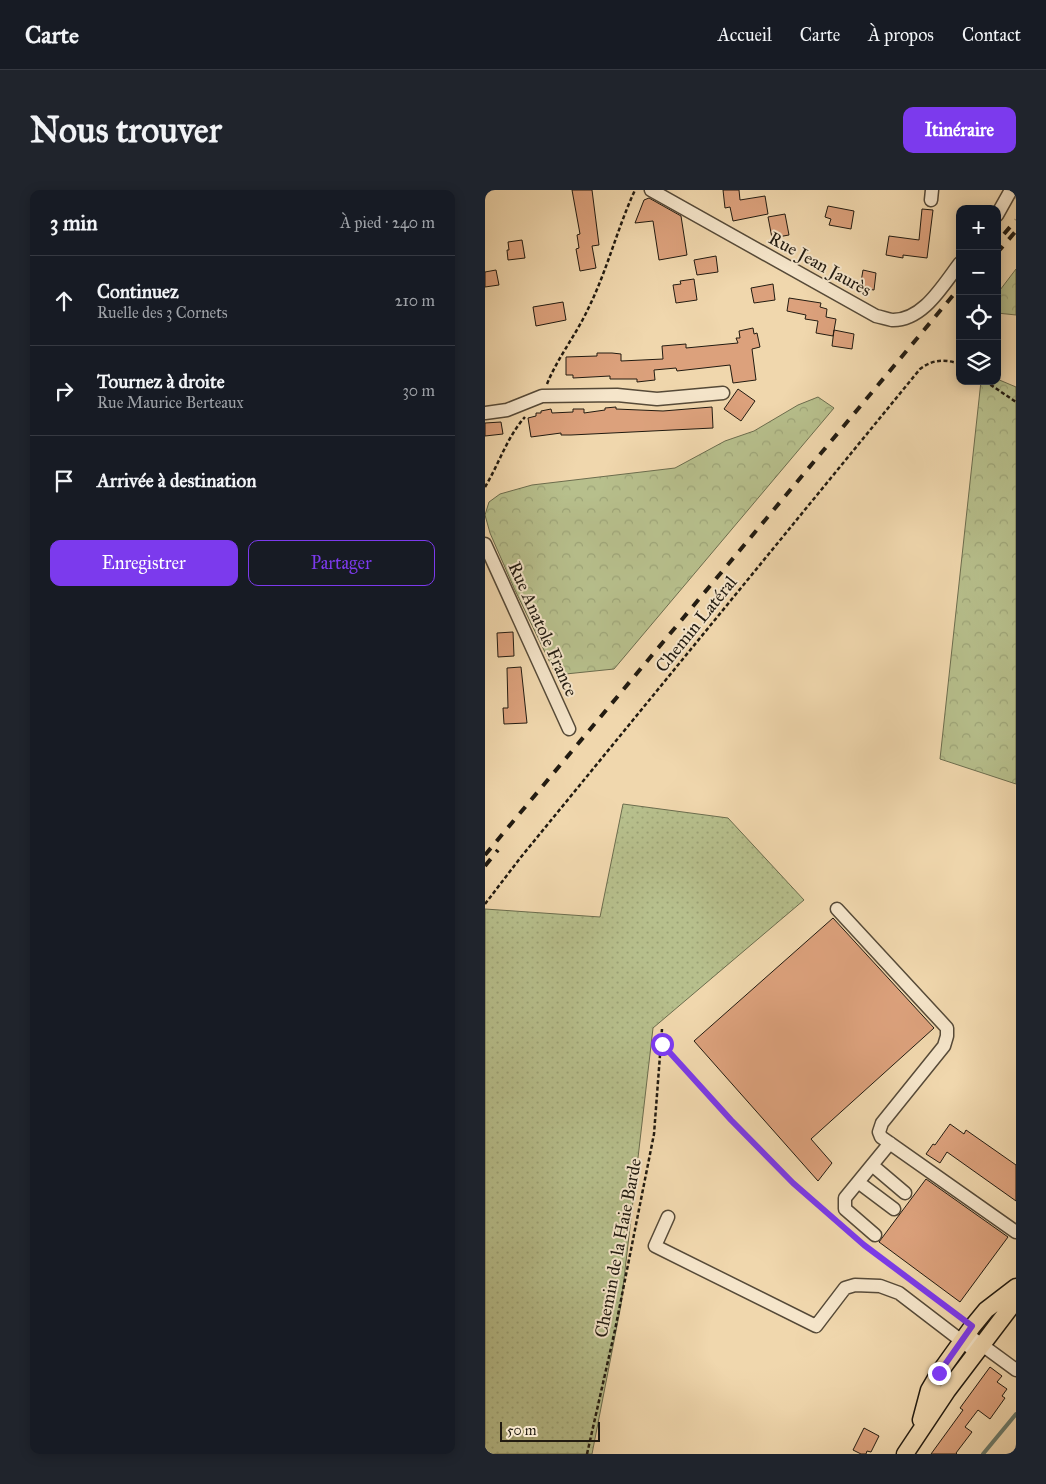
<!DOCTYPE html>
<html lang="fr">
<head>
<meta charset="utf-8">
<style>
	:root { --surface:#171b24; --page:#20242c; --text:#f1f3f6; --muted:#9ea1a6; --line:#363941; --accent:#7c3aed }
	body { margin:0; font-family:"IM FELL Great Primer",serif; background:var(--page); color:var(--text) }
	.controls { position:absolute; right:15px; top:15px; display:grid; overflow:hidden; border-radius:10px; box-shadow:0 2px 12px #0003 }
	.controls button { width:45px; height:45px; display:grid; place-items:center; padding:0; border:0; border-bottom:1px solid var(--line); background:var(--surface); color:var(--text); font:25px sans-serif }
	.scale { position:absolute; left:15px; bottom:12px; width:100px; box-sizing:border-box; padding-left:5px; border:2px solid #221b11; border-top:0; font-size:14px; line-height:18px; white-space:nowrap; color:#221b11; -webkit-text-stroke:4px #f5e5ca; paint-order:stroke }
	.stop { position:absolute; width:15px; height:15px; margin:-11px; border:4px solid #7c3aed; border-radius:50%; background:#fff }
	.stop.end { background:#7c3aed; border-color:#fff; box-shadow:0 1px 5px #0008 }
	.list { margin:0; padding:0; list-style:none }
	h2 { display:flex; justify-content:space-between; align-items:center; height:65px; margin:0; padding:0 20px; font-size:21px }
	h2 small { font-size:16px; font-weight:400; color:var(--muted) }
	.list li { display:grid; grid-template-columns:32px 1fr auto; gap:15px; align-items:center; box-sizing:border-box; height:90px; padding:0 20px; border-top:1px solid var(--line) }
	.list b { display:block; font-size:19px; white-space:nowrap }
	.list p { margin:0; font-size:16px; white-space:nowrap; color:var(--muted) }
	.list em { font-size:16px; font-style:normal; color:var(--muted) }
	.actions { display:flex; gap:10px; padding:15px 20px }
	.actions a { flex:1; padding:11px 0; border:1px solid var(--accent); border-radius:10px; text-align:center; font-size:18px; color:var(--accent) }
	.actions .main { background:var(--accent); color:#fff }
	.icon { flex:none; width:28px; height:28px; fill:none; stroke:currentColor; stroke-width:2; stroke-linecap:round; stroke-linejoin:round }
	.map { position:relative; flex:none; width:531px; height:1264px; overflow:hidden; border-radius:10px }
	header { display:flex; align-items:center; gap:30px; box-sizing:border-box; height:70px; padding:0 25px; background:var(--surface); border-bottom:1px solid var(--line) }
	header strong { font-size:24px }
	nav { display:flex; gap:28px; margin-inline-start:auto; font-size:18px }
	.intro { display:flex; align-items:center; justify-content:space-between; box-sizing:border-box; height:120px; padding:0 30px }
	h1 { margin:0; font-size:35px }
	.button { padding:12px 22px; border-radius:10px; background:var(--accent); color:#fff; font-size:18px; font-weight:700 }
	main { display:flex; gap:30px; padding:0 30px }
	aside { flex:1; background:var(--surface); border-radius:10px; box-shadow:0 2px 12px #0003 }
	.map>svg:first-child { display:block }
	.grass { fill:url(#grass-dots); stroke:#6c6d4e }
	.forest { fill:url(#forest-crowns); stroke:#6c6d4e }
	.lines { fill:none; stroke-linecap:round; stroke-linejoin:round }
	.stream { stroke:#6b7a6a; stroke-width:4 }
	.building { fill:#dca17c; stroke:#221b11 }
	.minor-casing { stroke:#564a38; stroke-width:15 }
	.major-casing { stroke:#221b11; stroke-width:19 }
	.path { stroke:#221b11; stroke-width:2.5; stroke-dasharray:4 2.5; stroke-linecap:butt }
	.minor { stroke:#f5e5ca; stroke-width:12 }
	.major { stroke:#f0d7ad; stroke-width:16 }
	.rail { stroke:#221b11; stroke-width:4; stroke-dasharray:9 9; stroke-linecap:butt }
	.route { stroke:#7c3aed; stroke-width:6 }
	.labels { text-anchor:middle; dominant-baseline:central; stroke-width:4; stroke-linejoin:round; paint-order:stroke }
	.street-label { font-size:18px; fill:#221b11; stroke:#f5e5ca }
</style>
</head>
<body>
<header>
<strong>Carte</strong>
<nav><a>Accueil</a><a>Carte</a><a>À propos</a><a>Contact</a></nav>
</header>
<div class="intro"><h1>Nous trouver</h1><a class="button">Itinéraire</a></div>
<main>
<aside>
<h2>3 min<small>À pied · 240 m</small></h2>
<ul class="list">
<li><svg class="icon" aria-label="ahead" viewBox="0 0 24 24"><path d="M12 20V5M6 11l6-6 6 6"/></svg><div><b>Continuez</b><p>Ruelle des 3 Cornets</p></div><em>210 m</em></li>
<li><svg class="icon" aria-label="right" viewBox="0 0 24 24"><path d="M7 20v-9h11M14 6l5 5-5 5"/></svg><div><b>Tournez à droite</b><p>Rue Maurice Berteaux</p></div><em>30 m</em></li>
<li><svg class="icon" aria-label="arrive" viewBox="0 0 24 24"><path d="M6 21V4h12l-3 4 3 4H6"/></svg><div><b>Arrivée à destination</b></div></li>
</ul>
<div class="actions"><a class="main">Enregistrer</a><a>Partager</a></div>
</aside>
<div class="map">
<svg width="531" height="1264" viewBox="0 0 531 1264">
	<defs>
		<pattern id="grass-dots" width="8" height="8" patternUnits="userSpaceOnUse" patternTransform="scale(1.25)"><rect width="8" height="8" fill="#b7bf8c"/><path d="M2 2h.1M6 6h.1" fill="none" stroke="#9da478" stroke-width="1.8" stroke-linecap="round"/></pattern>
		<pattern id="forest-crowns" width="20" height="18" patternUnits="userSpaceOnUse" patternTransform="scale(1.25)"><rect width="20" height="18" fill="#b7bf8c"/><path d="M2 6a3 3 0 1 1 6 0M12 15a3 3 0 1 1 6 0" fill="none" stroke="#9da478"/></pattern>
	</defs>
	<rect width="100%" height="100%" fill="#f0d7ad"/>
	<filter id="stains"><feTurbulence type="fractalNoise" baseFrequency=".004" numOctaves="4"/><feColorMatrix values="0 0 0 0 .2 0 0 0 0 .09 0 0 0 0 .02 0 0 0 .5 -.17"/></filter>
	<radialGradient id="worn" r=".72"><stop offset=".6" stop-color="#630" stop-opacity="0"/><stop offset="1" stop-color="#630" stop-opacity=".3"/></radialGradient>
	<path class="grass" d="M138,614l105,14 76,82 -151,128 -32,277 -29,149h-107v-545l115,8z"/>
	<path class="forest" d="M531,79v46l-19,-2v-19z
		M512,189l19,8v397l-76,-25 41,-378h16z
		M333,207l16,11 -220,261 -58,6 -42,-87 -24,-55 -5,-18 4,-13 11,-8 32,-9 143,-17 50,-27 29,-10 44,-26z"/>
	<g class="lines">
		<path class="stream" d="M498,1264l33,-40"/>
	</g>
	<path class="building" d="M87,0h20l7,55 -7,1 4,22 -16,3 -4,-22 3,-1 -2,-13 3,-1z
		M238,0h16l1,10 25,-4 3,18 -35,7 -3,-14 -5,1z
		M164,8l32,18 6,39 -28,5 -6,-39 -18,2 9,-23z
		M343,16l26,5 -3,18 -22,-4 2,-6 -6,-2z
		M437,19l11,1 -6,48 -24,-3v3l-17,-3 3,-19 30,4z
		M300,24l4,21 -17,3 -4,-21z
		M37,50l3,18 -17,2 -1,-10h2l-1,-8z
		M231,66l2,16 -21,3 -3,-15z
		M11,80l3,15 -14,2v-15z
		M378,80l13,3 -2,17 -14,-2z
		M209,89l3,21 -21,3 -3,-18 8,-1 -1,-3z
		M288,94l2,16 -21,3 -3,-15z
		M304,108l32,5 -1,4 7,2 -1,8 10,2 -3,17 -17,-3 2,-12 -13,-2 1,-4 -19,-4z
		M78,112l3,18 -30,6 -3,-19z
		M268,138l1,6 3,-1 3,14 -8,2 4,31 -23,3 -3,-18 -53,6 -1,-3 -22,2 1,10 -18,2v-3h-27v-3l-37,2v-3h-7v-18l31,-1v-3h15l9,1v7l42,-2 -1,-13 24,-2v4l52,-5 -2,-5h4l-1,-7z
		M349,140l20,4 -2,15 -20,-3z
		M253,199l17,12 -14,20 -17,-12z
		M131,217v2l47,2 49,-4 1,21 -142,7h-10v-2l-30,4 -3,-19 8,-2v-3h5v-2l10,-2 1,4 21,-1v-3h11v4l21,-3v-2z
		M16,232l2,12 -18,2v-13z
		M28,442l1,24 -16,1 -1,-24z
		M36,477l6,56 -23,1 -1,-16h5l-1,-40z
		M348,728l101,110 -123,111 21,24 -14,18 -124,-140z
		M465,934l14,10 2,-4 50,35v36l-69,-49 -7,11 -14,-9 7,-10 2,1z
		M441,989l82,58 -48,65 -81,-60z
		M505,1177l12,9 -5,6 10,7 -5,7 3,2 -15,21 -12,-9 -13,17 7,5 -16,21 1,1h-26l32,-44 -3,-2z
		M379,1238l15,8 -8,16 -4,-1 -1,3h-5l-8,-4z"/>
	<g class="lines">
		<defs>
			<path id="minor" d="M166,0l225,126c5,1 11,3 16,4 31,1 51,-35 68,-57
				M446,10l1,-10
				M512,25l14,-25
				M0,223l22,-3 35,-14 75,-1 40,4 66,-6
				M0,354l84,185
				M352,719l110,119v8l-3,10 -62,77 -3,9 2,5 135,95
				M387,975l33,28
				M373,992l36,27
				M183,1027l-13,29 161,80 29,-38 10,-3 25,1 19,7 77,59
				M390,1045l-30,-26v-11l45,-55
				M482,1144l49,36"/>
			<path id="major" d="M436,1230l8,-30 10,-17 33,-46 14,-17 30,-23
				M420,1264l42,-63 69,-91"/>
		</defs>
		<use href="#minor" class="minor-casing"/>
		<use href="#major" class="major-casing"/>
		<path class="path" d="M500,191l31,21
			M62,194c11,-27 29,-49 41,-75 19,-38 29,-80 47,-119
			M0,297c14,-23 22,-50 40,-70
			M0,714l36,-47 399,-488c13,-10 25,-10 40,-5
			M177,854c43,47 85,94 131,138 51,50 110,92 168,136
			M102,1264l28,-124 39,-196 8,-105"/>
		<use href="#minor" class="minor"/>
		<use href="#major" class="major"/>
		<path class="rail" d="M519,44l12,-14
			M512,63l19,-22
			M0,665l475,-568
			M0,676l13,-16"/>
	</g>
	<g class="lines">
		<path class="route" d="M177,854l69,76 62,63 71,62 108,81 -33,47"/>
	</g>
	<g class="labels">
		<g class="street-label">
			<text transform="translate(335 74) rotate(29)">Rue Jean Jaurès</text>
			<text transform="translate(211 434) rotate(-51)">Chemin Latéral</text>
			<text transform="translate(58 439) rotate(66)">Rue Anatole France</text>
			<text transform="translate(133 1058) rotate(-79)">Chemin de la Haie Barde</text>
		</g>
	</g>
	<rect width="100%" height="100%" filter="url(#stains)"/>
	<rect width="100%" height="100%" fill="url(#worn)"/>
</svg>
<div class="controls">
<button>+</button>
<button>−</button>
<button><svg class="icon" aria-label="locate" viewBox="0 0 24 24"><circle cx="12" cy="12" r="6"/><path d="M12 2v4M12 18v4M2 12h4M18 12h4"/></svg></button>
<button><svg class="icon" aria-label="layers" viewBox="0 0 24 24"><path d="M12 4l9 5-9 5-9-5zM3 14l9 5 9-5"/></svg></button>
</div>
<div class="scale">50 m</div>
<div class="stop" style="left:177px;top:854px"></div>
<div class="stop end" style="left:454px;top:1183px"></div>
</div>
</main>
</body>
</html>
